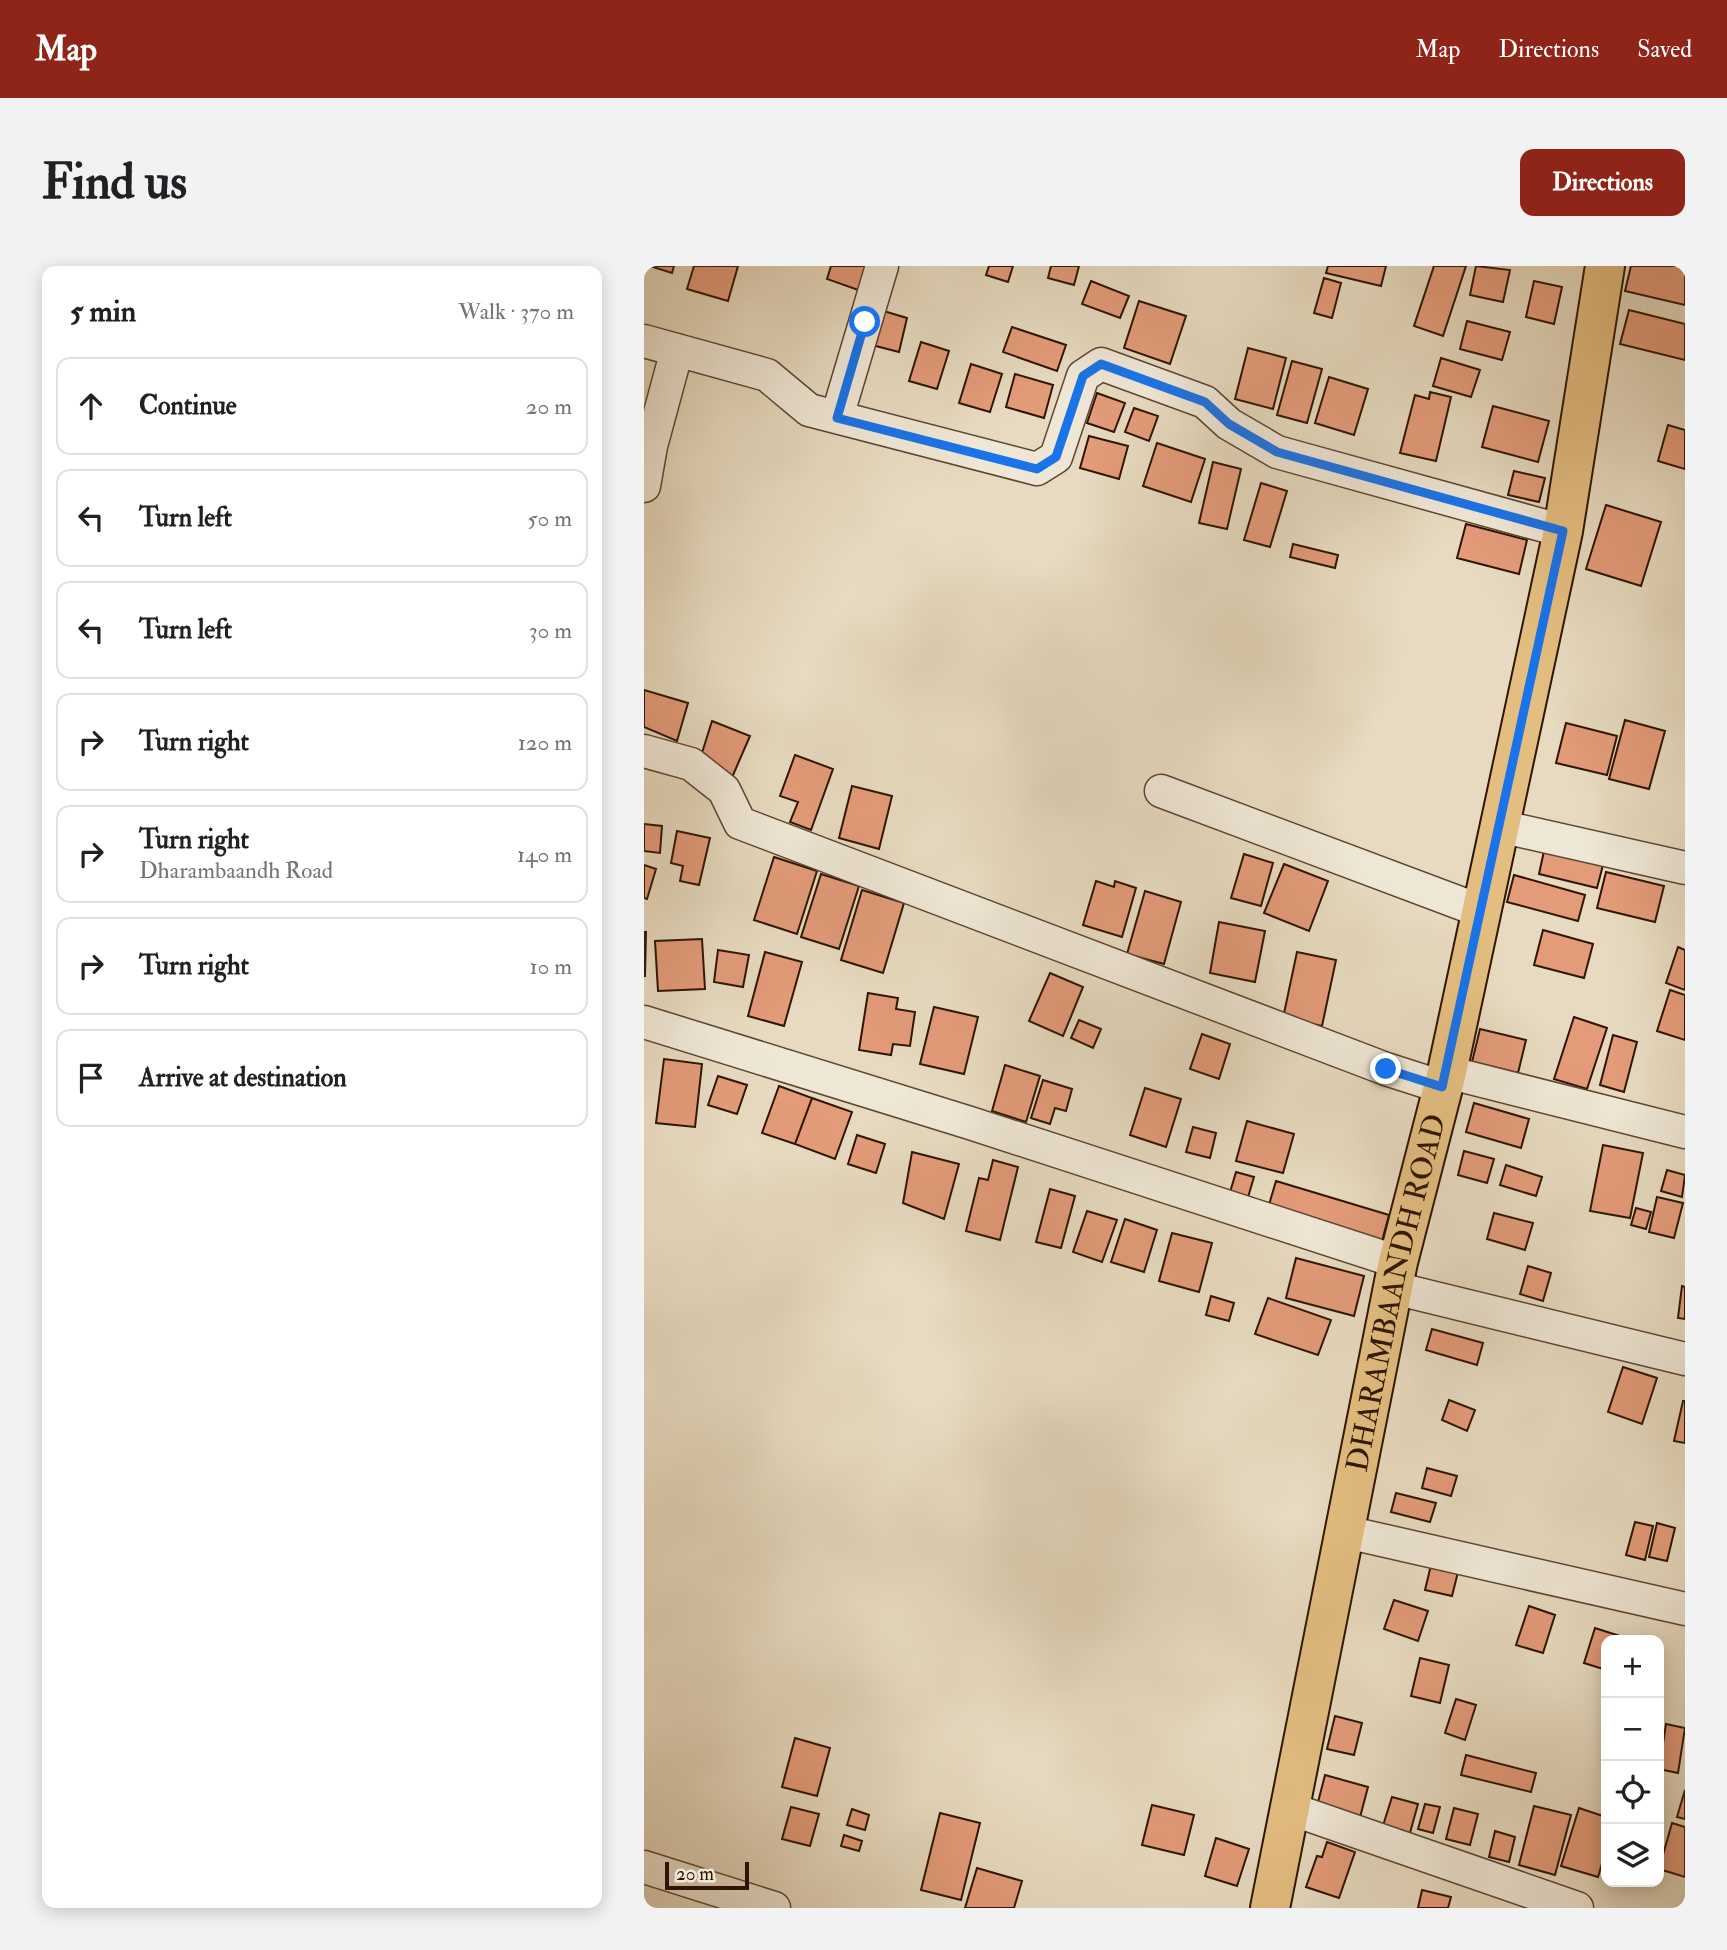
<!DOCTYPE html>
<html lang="en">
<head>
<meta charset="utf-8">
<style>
	:root { --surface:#fff; --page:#f2f2f2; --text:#202124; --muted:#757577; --line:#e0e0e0; --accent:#8f2418 }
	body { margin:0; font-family:"IM FELL Double Pica",serif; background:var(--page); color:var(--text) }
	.controls { position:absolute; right:21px; bottom:21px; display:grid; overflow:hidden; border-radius:14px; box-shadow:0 4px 18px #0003 }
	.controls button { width:63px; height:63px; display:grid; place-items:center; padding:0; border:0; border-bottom:2px solid var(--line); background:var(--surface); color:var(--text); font:35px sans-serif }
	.scale { position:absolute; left:21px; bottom:18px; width:84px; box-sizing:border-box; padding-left:7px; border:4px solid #2f1502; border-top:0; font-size:19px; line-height:24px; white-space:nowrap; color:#2f1502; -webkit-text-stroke:5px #efe7d6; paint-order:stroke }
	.stop { position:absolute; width:21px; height:21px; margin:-16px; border:5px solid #1a73e8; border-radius:50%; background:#fff }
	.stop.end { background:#1a73e8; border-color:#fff; box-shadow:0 2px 7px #0008 }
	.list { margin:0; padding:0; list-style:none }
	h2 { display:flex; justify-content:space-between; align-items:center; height:91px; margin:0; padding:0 28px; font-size:30px }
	h2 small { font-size:23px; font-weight:400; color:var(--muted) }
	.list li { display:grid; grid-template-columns:46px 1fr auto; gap:21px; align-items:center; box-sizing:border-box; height:98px; margin:0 14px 14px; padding:0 14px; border:2px solid var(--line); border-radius:14px }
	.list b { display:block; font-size:26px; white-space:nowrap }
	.list p { margin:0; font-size:23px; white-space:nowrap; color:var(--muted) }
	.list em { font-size:23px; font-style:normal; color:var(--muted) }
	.icon { flex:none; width:38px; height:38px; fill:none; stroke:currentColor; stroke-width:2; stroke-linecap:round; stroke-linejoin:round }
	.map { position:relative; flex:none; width:1041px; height:1642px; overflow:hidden; border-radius:14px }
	header { display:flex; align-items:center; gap:42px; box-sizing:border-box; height:98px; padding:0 35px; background:var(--accent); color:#fff }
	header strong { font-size:33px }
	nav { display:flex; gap:38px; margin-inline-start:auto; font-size:24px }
	.intro { display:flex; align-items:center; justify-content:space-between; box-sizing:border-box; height:168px; padding:0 42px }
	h1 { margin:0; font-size:49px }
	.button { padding:18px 32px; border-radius:14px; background:var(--accent); color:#fff; font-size:24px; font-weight:700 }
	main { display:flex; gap:42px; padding:0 42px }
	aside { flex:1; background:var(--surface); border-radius:14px; box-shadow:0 4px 18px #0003 }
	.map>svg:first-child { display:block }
	.building { fill:#e39b79; stroke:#2f1502; stroke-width:2 }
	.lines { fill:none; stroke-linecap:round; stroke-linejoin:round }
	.minor-casing { stroke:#5d4632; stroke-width:35 }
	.primary-casing { stroke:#2f1502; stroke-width:42 }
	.minor { stroke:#efe7d6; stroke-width:32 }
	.primary { stroke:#e4bd80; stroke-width:38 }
	.route { stroke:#1a73e8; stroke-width:9 }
	.labels { text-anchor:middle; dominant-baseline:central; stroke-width:6; stroke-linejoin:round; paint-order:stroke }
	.street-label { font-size:30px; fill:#2f1502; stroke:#efe7d6 }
</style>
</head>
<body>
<header>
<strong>Map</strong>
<nav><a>Map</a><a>Directions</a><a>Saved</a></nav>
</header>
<div class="intro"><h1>Find us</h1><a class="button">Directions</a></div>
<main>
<aside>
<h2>5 min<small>Walk · 370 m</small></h2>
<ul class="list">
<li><svg class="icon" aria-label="ahead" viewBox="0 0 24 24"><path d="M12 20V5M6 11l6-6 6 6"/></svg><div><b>Continue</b></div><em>20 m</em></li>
<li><svg class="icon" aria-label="left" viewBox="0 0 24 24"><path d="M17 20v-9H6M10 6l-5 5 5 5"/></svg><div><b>Turn left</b></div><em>50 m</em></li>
<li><svg class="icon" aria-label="left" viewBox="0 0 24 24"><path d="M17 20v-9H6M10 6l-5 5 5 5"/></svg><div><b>Turn left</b></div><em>30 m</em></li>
<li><svg class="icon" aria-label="right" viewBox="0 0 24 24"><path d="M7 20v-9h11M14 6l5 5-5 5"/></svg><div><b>Turn right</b></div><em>120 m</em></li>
<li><svg class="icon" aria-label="right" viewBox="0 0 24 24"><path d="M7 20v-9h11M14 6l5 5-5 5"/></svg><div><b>Turn right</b><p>Dharambaandh Road</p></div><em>140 m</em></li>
<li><svg class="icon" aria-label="right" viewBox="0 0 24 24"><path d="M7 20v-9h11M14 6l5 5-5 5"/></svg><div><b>Turn right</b></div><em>10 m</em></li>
<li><svg class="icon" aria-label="arrive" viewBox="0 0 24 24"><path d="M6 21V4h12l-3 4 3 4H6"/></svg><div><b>Arrive at destination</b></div></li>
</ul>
</aside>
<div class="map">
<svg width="1041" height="1642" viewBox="0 0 1041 1642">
	<rect width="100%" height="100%" fill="#e7dac0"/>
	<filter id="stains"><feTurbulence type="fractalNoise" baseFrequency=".00286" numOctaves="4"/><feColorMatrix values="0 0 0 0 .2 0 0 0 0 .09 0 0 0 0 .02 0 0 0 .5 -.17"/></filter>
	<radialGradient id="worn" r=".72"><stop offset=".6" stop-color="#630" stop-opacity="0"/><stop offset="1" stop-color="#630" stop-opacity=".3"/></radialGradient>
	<path class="building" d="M6,0h24l-2,7z
		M50,0h44l-10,35 -41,-12z
		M187,0h39l-9,25 -34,-12z
		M345,0h24l-5,16 -22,-7z
		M407,0h28l-5,19 -26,-7z
		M684,0h58l-5,20 -55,-13z
		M790,0h32l-23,70 -29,-10z
		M832,0l34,4 -7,32 -33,-7z
		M987,0h54v39l-60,-14z
		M680,12l17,5 -9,35 -18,-5z
		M447,15l38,15 -9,22 -38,-14z
		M890,15l28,6 -8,37 -28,-7z
		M495,35l47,15 -16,48 -46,-16z
		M233,43l30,9 -8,34 -31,-8z
		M985,44l56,14v36l-65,-16z
		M823,55l43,11 -8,28 -42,-11z
		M368,61l54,18 -9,26 -54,-19z
		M277,76l28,9 -12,38 -28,-8z
		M604,82l38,10 -13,51 -38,-10z
		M797,92l39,12 -9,27 -38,-11z
		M648,95l30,8 -15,54 -30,-8z
		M327,98l31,10 -12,38 -31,-9z
		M371,108l38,11 -9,33 -38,-11z
		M685,111l39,12 -14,46 -39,-12z
		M786,126l21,5 -15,64 -36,-8 15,-58 14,4z
		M453,127l28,10 -11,29 -27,-9z
		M849,140l56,15 -11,41 -56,-15z
		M490,142l24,8 -9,25 -24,-9z
		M1024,159l17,5v39l-27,-8z
		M445,170l39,10 -9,33 -39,-11z
		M513,177l48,16 -14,43 -48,-16z
		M569,196l28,7 -14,60 -28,-6z
		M870,205l31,7 -6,24 -31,-7z
		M617,217l26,8 -17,56 -26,-7z
		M962,239l55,17 -20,64 -55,-17z
		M822,258l61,16 -8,34 -62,-16z
		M649,278l45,11 -3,13 -45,-11z
		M0,424l44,13 -11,38 -33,-14z
		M981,454l40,11 -16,58 -40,-10z
		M68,455l38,15 -20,46 -29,-26z
		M922,457l51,13 -10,39 -51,-12z
		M151,489l38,14 -22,61 -21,-8 8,-20 -18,-6z
		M208,520l40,10 -13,53 -40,-11z
		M0,558l18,2 -2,27 -16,-2z
		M33,565l33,7 -11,47 -19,-4 3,-15 -12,-3z
		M900,585l59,14 -6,23 -58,-14z
		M600,588l29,9 -12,43 -30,-8z
		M130,591l43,14 -20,63 -43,-14z
		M640,598l44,17 -19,50 -45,-18z
		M0,599l12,4 -9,30 -3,-1z
		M962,606l58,14 -9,36 -58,-14z
		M177,608l38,12 -20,63 -38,-12z
		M870,609l71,20 -7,26 -71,-19z
		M452,615l18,6 1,-6 21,7 -14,49 -39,-12z
		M218,624l42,13 -21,70 -42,-13z
		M501,625l36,11 -17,62 -37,-10z
		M575,656l46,9 -10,51 -45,-9z
		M899,664l50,14 -9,34 -50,-13z
		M0,666h2l-1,44h-1z
		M58,673l3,50 -47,2 -3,-50z
		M1034,681l7,3v40l-19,-7z
		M74,684l31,5 -6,32 -29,-5z
		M121,686l37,10 -18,64 -36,-10z
		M653,686l39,8 -14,66 -39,-8z
		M406,707l33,14 -20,49 -34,-15z
		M1026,724l15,5v45l-28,-9z
		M224,727l30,5 -2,11 19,3 -5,34 -17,-2 -2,11 -32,-5z
		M290,741l44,10 -14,57 -44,-10z
		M930,751l33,11 -20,61 -33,-10z
		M435,754l22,9 -8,19 -22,-10z
		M836,763l46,11 -8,33 -46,-11z
		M558,768l28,10 -11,35 -29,-10z
		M969,769l24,7 -13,50 -24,-7z
		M20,793l38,5 -7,63 -39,-4z
		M361,799l35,11 -14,46 -34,-11z
		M74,810l29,9 -10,29 -29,-9z
		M399,814l29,9 -6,22 -11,-3 -5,16 -19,-6z
		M135,820l33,12 -17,46 -33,-11z
		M501,822l36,11 -15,48 -36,-12z
		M168,832l40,14 -17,47 -40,-15z
		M830,837l55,16 -8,29 -55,-16z
		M603,855l47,13 -11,39 -47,-12z
		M549,861l23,6 -6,25 -24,-6z
		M213,869l28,9 -9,29 -28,-9z
		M959,879l40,8 -13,65 -40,-7z
		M820,885l30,8 -7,24 -29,-8z
		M268,886l47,12 -15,55 -41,-16z
		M349,894l25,7 -18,73 -34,-9 13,-53 9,2z
		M862,899l36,12 -6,19 -36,-11z
		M1023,904l18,5 -3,22 -21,-6z
		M592,906l18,5 -8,27 -18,-5z
		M632,915l113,34 -7,26 -114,-33z
		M406,923l25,7 -14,52 -25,-6z
		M1013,931l26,6 -9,35 -25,-6z
		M992,942l15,4 -5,17 -15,-4z
		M443,945l30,9 -15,42 -29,-10z
		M850,947l39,10 -8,27 -38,-11z
		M481,953l32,11 -13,42 -33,-10z
		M528,967l40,10 -13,49 -40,-11z
		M652,992l68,18 -10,40 -68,-18z
		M884,1000l23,7 -8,28 -23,-7z
		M1038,1020l3,1v32l-7,-1z
		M567,1030l23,7 -5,18 -23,-6z
		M624,1032l63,22 -13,35 -63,-21z
		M788,1063l51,14 -6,22 -51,-15z
		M979,1101l34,11 -15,46 -34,-12z
		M805,1134l26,10 -8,21 -25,-11z
		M1039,1135h2v42l-11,-2z
		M783,1202l30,8 -6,20 -29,-8z
		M752,1227l40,10 -6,19 -39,-10z
		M991,1256l18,4 -8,34 -19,-5z
		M1013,1257l18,5 -8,33 -18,-4z
		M787,1299l27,7 -6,24 -27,-6z
		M750,1334l34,11 -10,30 -34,-12z
		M885,1340l26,9 -12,38 -27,-8z
		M951,1362l34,11 -23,1v30l-22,-7z
		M776,1392l29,7 -9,38 -29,-7z
		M812,1433l20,6 -11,35 -20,-7z
		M691,1450l27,7 -8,32 -27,-6z
		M1022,1458l19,4 -7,45 -19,-4z
		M151,1472l35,10 -13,48 -35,-9z
		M822,1489l70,18 -5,19 -70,-17z
		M681,1509l43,12 -9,34 -43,-11z
		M1041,1524v29l-8,-2z
		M748,1531l26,7 -10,36 -27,-8z
		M781,1538l15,3 -7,26 -15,-4z
		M508,1539l42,10 -10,40 -42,-10z
		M890,1540l37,9 -16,60 -36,-10z
		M147,1541l28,7 -9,32 -28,-7z
		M810,1542l24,6 -8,31 -24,-6z
		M935,1542l27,9v33l-8,27 -37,-11z
		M208,1543l17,6 -4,15 -18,-5z
		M296,1547l40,10 -19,77 -40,-10z
		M1028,1557l13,4v50l-26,-8z
		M851,1565l20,6 -6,25 -20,-5z
		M200,1569l18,6 -3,10 -18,-5z
		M572,1572l33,11 -12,37 -32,-10z
		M683,1576l28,10 -16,46 -33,-11 11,-31 5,1z
		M333,1602l45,13 -8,27h-49z
		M778,1624l29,7 -3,11h-30z"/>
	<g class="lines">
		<defs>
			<path id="minor" d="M0,75l123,34 42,35 228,59 19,-12 27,-81 18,-12 104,38 24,22 48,28 286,79
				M193,151l45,-151
				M0,220l7,-40 26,-96
				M0,485l47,13 33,26 16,33 646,246 56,18
				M517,525l320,120
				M855,560l186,42
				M0,756l326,101 428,139
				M803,806l238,60
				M750,1022l291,71
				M702,1266l339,77
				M647,1543l286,99
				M0,1601l130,41"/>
			<g id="primary">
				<path id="s1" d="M626,1642l128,-646 49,-190 116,-541 42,-265"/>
			</g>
		</defs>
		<use href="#minor" class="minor-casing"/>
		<use href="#primary" class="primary-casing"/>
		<use href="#minor" class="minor"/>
		<use href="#primary" class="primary"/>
	</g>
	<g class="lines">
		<path class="route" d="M221,56l-28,96 200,51 19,-12 27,-81 18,-12 104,38 24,22 48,28 286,79 -121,556 -56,-18"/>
	</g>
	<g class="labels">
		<g class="street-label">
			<text stroke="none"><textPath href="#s1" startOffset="628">DHARAMBAANDH ROAD</textPath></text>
		</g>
	</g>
	<rect width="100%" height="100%" filter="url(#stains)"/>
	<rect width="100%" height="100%" fill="url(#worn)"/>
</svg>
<div class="controls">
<button>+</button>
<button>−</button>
<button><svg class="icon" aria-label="locate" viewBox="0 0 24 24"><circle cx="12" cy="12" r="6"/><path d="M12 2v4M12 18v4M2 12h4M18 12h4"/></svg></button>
<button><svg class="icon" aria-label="layers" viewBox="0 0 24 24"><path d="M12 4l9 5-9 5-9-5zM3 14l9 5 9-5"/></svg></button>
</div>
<div class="scale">20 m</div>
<div class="stop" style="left:221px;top:56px"></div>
<div class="stop end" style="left:742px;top:803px"></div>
</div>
</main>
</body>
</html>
